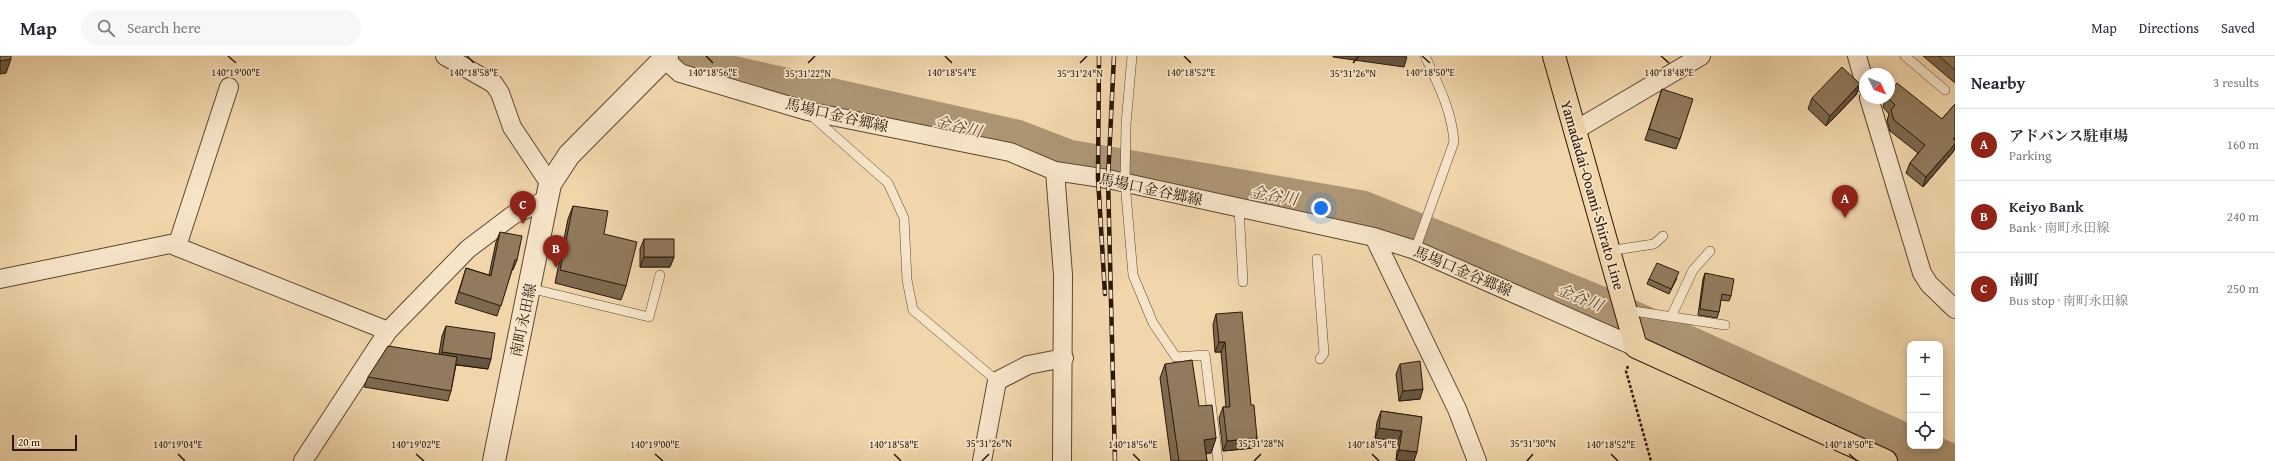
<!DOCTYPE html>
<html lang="en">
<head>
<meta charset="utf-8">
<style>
	:root { --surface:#fff; --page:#f7f7f7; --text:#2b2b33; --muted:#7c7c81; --line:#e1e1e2; --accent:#8f2418 }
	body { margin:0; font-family:"Gentium Book Plus","Noto Serif JP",serif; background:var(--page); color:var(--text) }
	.controls { position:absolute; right:12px; bottom:12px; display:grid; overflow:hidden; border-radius:8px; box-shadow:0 2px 10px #0003 }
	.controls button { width:36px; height:36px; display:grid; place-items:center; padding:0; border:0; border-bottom:1px solid var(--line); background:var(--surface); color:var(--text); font:20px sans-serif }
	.compass { position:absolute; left:1859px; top:12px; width:36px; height:36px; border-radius:50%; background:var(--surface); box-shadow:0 2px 10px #0003; rotate:133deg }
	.scale { position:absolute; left:12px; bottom:10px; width:65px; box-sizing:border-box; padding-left:4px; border:2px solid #2a1707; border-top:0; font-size:11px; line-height:14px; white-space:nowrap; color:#2a1707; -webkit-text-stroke:3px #f6e4c9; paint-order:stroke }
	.you { position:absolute; left:1321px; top:152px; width:14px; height:14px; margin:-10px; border:3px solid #fff; border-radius:50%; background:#1a73e8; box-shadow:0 0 0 6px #1a73e833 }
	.badge { display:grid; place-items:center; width:26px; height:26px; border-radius:50%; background:var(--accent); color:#fff; font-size:13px; font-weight:700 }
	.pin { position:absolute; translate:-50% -33px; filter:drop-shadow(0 1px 2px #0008) }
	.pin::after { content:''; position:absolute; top:21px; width:14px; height:12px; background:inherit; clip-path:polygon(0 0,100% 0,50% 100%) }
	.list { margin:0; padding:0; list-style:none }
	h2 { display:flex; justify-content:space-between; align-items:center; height:52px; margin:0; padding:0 16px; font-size:17px }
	h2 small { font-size:13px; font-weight:400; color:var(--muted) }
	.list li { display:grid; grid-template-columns:26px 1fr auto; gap:12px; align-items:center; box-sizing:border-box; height:72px; padding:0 16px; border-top:1px solid var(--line) }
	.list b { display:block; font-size:15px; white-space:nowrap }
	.list p { margin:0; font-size:13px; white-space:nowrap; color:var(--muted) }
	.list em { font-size:13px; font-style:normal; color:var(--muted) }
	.icon { flex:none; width:22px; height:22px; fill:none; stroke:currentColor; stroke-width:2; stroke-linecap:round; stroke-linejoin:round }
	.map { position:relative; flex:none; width:1955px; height:405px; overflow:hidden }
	header { display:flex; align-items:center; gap:24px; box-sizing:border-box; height:56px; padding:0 20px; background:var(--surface); border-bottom:1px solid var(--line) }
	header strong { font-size:19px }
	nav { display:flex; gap:22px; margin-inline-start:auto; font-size:14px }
	.search { width:280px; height:36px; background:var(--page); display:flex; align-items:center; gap:10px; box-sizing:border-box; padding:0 14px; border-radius:22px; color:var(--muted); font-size:15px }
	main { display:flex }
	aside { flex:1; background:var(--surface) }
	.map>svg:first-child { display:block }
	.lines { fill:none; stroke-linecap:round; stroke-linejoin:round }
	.river { stroke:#ad9574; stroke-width:39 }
	.service-casing { stroke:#5c4730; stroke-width:10 }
	.minor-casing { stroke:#5c4730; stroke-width:20 }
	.tertiary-casing { stroke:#5c4730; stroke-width:24 }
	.primary-casing { stroke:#2a1707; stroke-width:24 }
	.path { stroke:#2a1707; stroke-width:2.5; stroke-dasharray:3 2; stroke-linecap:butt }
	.service { stroke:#f6e4c9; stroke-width:9 }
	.minor { stroke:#f6e4c9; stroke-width:18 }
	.tertiary { stroke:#f6e4c9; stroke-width:22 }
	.primary { stroke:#f1d6ac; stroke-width:22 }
	.rail-casing { stroke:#2a1707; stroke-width:4.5 }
	.rail { stroke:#f6e4c9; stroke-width:3; stroke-dasharray:9; stroke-linecap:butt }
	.wall { fill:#7d6950; stroke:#2a1707 }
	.shaded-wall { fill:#665541; stroke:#2a1707 }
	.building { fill:#917a5d; stroke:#2a1707 }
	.ticks { fill:none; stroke:#2a1707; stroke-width:1.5 }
	.labels { text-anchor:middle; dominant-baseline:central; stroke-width:3.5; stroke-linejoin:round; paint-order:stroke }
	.street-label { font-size:15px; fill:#2a1707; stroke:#f6e4c9 }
	.water-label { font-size:16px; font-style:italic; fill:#5e4933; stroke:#f6e4c9 }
	.ticks-label { font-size:10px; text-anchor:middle; fill:#2a1707; stroke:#f6e4c9; stroke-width:3.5; stroke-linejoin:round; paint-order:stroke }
</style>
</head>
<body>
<header>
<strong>Map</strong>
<div class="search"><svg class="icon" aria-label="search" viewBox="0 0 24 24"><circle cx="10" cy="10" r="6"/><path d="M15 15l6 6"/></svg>Search here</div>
<nav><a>Map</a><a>Directions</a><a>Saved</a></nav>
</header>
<main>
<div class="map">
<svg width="1955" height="405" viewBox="0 0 1955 405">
	<rect width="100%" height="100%" fill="#f1d6ac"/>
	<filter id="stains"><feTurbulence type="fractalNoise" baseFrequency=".005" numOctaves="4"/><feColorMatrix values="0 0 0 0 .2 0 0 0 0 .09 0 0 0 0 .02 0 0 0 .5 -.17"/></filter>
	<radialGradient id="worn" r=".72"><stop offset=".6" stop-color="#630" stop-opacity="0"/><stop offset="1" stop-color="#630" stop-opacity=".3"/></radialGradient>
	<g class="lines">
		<path class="river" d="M679,0l12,10 325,73 52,20 294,51 239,96 309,139
			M1913,390l33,15"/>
		<defs>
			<path id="service" d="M1132,0l-6,68 -1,58 8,93 20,48 23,34 29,-2 13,106
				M1905,0l40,34
				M812,60l76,67 16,35 3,62 6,30 84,71
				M1239,152l4,74
				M1415,194l39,-108c-2,-31 -16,-58 -29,-86
				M1608,195l46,-7 9,-8
				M1317,203l7,94 -4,6
				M529,232l120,29 11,-42
				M1627,254l98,15
				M1671,261l22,-47 17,-19"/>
			<path id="minor" d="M445,0l49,28 6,9 12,34 38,57
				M661,0l19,17 127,38 203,41 45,19 53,8 266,58 41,13 221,97
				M1857,0l8,28
				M1869,42l53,175 7,11 26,25
				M1574,75l127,-75
				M1055,115l8,104 -1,186
				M1374,181l83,172 20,52
				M177,190l52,-159
				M0,223l170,-35 218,87
				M303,405l85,-130 80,-82 45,-34 33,-15
				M982,405l15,-80 31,-16 36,-7"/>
			<path id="tertiary" d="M494,405l56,-277 19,-29 98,-99"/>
			<path id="primary" d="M1554,0l82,291 250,114"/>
		</defs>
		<use href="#service" class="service-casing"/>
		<use href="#minor" class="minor-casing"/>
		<use href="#tertiary" class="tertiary-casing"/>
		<use href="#primary" class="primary-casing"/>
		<path class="path" d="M1628,310l-2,5 25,90"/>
		<use href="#service" class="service"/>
		<use href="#minor" class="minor"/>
		<use href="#tertiary" class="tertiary"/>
		<use href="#primary" class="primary"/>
		<defs>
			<path id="rail" d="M1099,0l-1,122 7,116
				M1114,0l-6,123 7,282"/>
		</defs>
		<use href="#rail" class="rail-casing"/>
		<use href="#rail" class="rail"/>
	</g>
	<path class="wall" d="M1923,0h32v27z
		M1860,28l-4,11 -30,31 -18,-17 4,-11z
		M1662,33l18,50 -4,10 -31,-9z
		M1886,42h3l53,21 13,-15v44l-2,4 -30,35 -17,-14 4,-10 8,-10 -28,-22 -3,-10 2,-7 -6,-7z
		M573,150l31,28 22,52 -5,14 -66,-17 13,-64z
		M500,176l17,28 -4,10h-1l-15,46 -42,-13 11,-35 23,7 7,-33z
		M644,183l30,18 -4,10h-30v-18z
		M1705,217l26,23 -2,5 -8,-1 -2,12 -2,6 -19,-3 5,-36z
		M1677,222l-8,16 -22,-10 2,-5z
		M1216,258l35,91 6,33 -4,10 -30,3 -4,-33 4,-11h3l-5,-55h-6l-2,-27z
		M446,270l42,43 -32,-4 -5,26 -3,10 -84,-14 4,-10 71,-23 3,-18z
		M1165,308l34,42 17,32 -5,15h-5l1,8h-36l-11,-83z
		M1400,308l20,35 -21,2 -3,-27z
		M1381,355l41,6 -26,43 2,-18 -23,-4 2,-16z"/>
	<path class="shaded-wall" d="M1333,0h70l4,1 -3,10 -71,-10z
		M11,3l-5,14 -6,1v-13z
		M1860,28l-4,11 -30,31 4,-10z
		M1955,88v4l-2,4 -30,35 3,-10z
		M644,201h30l-4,10h-30z
		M1219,286h6l-4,10h-6z
		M442,296l49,7 -3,10 -50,-7z
		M1423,333l-3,10 -21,2 4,-10z
		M1379,372l23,3 -4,11 -23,-4z
		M1216,382l-5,15 -13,1 6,-14z
		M1257,382l-4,10 -30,3 4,-10z
		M1399,394l18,2 -3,9h-12l-6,-1z"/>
	<path class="building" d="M0,0h11v3l-11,2z
		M1939,0h16v14z
		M1842,11l18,17 -30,32 -18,-18z
		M1897,27l45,36 13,-15v33l-2,2 2,1v4l-29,33 -16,-14 15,-18 -31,-25 -3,-10 4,-5 -7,-7h1v-4z
		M1662,33l31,10 -13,40 -31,-10z
		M573,150l35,5 -4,23 33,8 -11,44 -66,-16z
		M500,176l22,4 -5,24h-2l-14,46 -42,-14 7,-24 25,8z
		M644,183h30v18h-30z
		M1657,207l22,9 -8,17 -22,-10z
		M1705,217l29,6 -3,17 -9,-2 -3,18 -19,-3z
		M1242,256l9,93h3l3,33 -30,3 -4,-34h7l-5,-65h-6l-3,-28z
		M446,270l49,7 -4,26 -49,-7z
		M388,290l69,11 -6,34 -83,-14z
		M1192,304l7,46 13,-1 4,33 -12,2 3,21h-28l-14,-97z
		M1420,305l3,28 -20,2 -3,-27z
		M1381,355l41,6 -5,35 -18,-2 3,-19 -23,-3z"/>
	<path class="ticks" d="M228,0l8,7M467,0l7,7M706,0l7,7M945,0l7,7M1184,0l7,7M1422,0l8,7M1661,0l8,7M808,7l7,-7M1080,7l7,-7M1353,7l6,-7M178,398l7,7M416,398l8,7M655,398l8,7M894,398l7,7M1133,398l7,7M1372,398l7,7M1611,398l7,7M1849,398l8,7M982,405l7,-7M1254,405l7,-7M1527,405l6,-7"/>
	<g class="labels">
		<g class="street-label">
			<text transform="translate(837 59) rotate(13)">馬場口金谷郷線</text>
			<text transform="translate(1151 133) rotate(12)">馬場口金谷郷線</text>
			<text transform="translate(1593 139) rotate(74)">Yamadadai-Ooami-Shirato Line</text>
			<text transform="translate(1463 215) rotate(23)">馬場口金谷郷線</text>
			<text transform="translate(523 264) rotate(-78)">南町永田線</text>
		</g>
		<g class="water-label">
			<text transform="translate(958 70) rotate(13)">金谷川</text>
			<text transform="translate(1274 139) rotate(10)">金谷川</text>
			<text transform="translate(1580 241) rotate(22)">金谷川</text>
		</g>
	</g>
	<g class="ticks-label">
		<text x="236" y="20">140°19'00"E</text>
		<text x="474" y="20">140°18'58"E</text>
		<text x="952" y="20">140°18'54"E</text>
		<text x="1191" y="20">140°18'52"E</text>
		<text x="1430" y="20">140°18'50"E</text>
		<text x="1669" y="20">140°18'48"E</text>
		<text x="713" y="20">140°18'56"E</text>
		<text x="808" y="21">35°31'22"N</text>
		<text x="1080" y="21">35°31'24"N</text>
		<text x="1353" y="21">35°31'26"N</text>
		<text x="989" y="391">35°31'26"N</text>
		<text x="1261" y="391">35°31'28"N</text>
		<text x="1533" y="391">35°31'30"N</text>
		<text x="178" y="392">140°19'04"E</text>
		<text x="416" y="392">140°19'02"E</text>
		<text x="655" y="392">140°19'00"E</text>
		<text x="894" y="392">140°18'58"E</text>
		<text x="1133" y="392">140°18'56"E</text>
		<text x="1372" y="392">140°18'54"E</text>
		<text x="1611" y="392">140°18'52"E</text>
		<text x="1849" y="392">140°18'50"E</text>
	</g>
	<rect width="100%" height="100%" filter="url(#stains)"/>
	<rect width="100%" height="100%" fill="url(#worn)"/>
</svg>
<div class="controls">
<button>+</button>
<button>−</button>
<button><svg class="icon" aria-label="locate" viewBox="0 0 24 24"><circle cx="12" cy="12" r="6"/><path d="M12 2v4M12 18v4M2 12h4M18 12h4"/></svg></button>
</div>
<svg class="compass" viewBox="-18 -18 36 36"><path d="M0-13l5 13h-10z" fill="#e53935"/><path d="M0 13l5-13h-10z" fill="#7c7c81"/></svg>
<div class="scale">20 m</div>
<div class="you"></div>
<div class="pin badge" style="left:1845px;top:162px">A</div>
<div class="pin badge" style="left:556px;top:212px">B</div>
<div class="pin badge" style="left:523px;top:168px">C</div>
</div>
<aside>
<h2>Nearby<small>3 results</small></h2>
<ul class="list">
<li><span class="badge">A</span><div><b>アドバンス駐車場</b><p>Parking</p></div><em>160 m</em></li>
<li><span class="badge">B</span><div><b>Keiyo Bank</b><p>Bank · 南町永田線</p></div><em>240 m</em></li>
<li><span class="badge">C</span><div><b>南町</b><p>Bus stop · 南町永田線</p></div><em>250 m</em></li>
</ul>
</aside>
</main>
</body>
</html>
